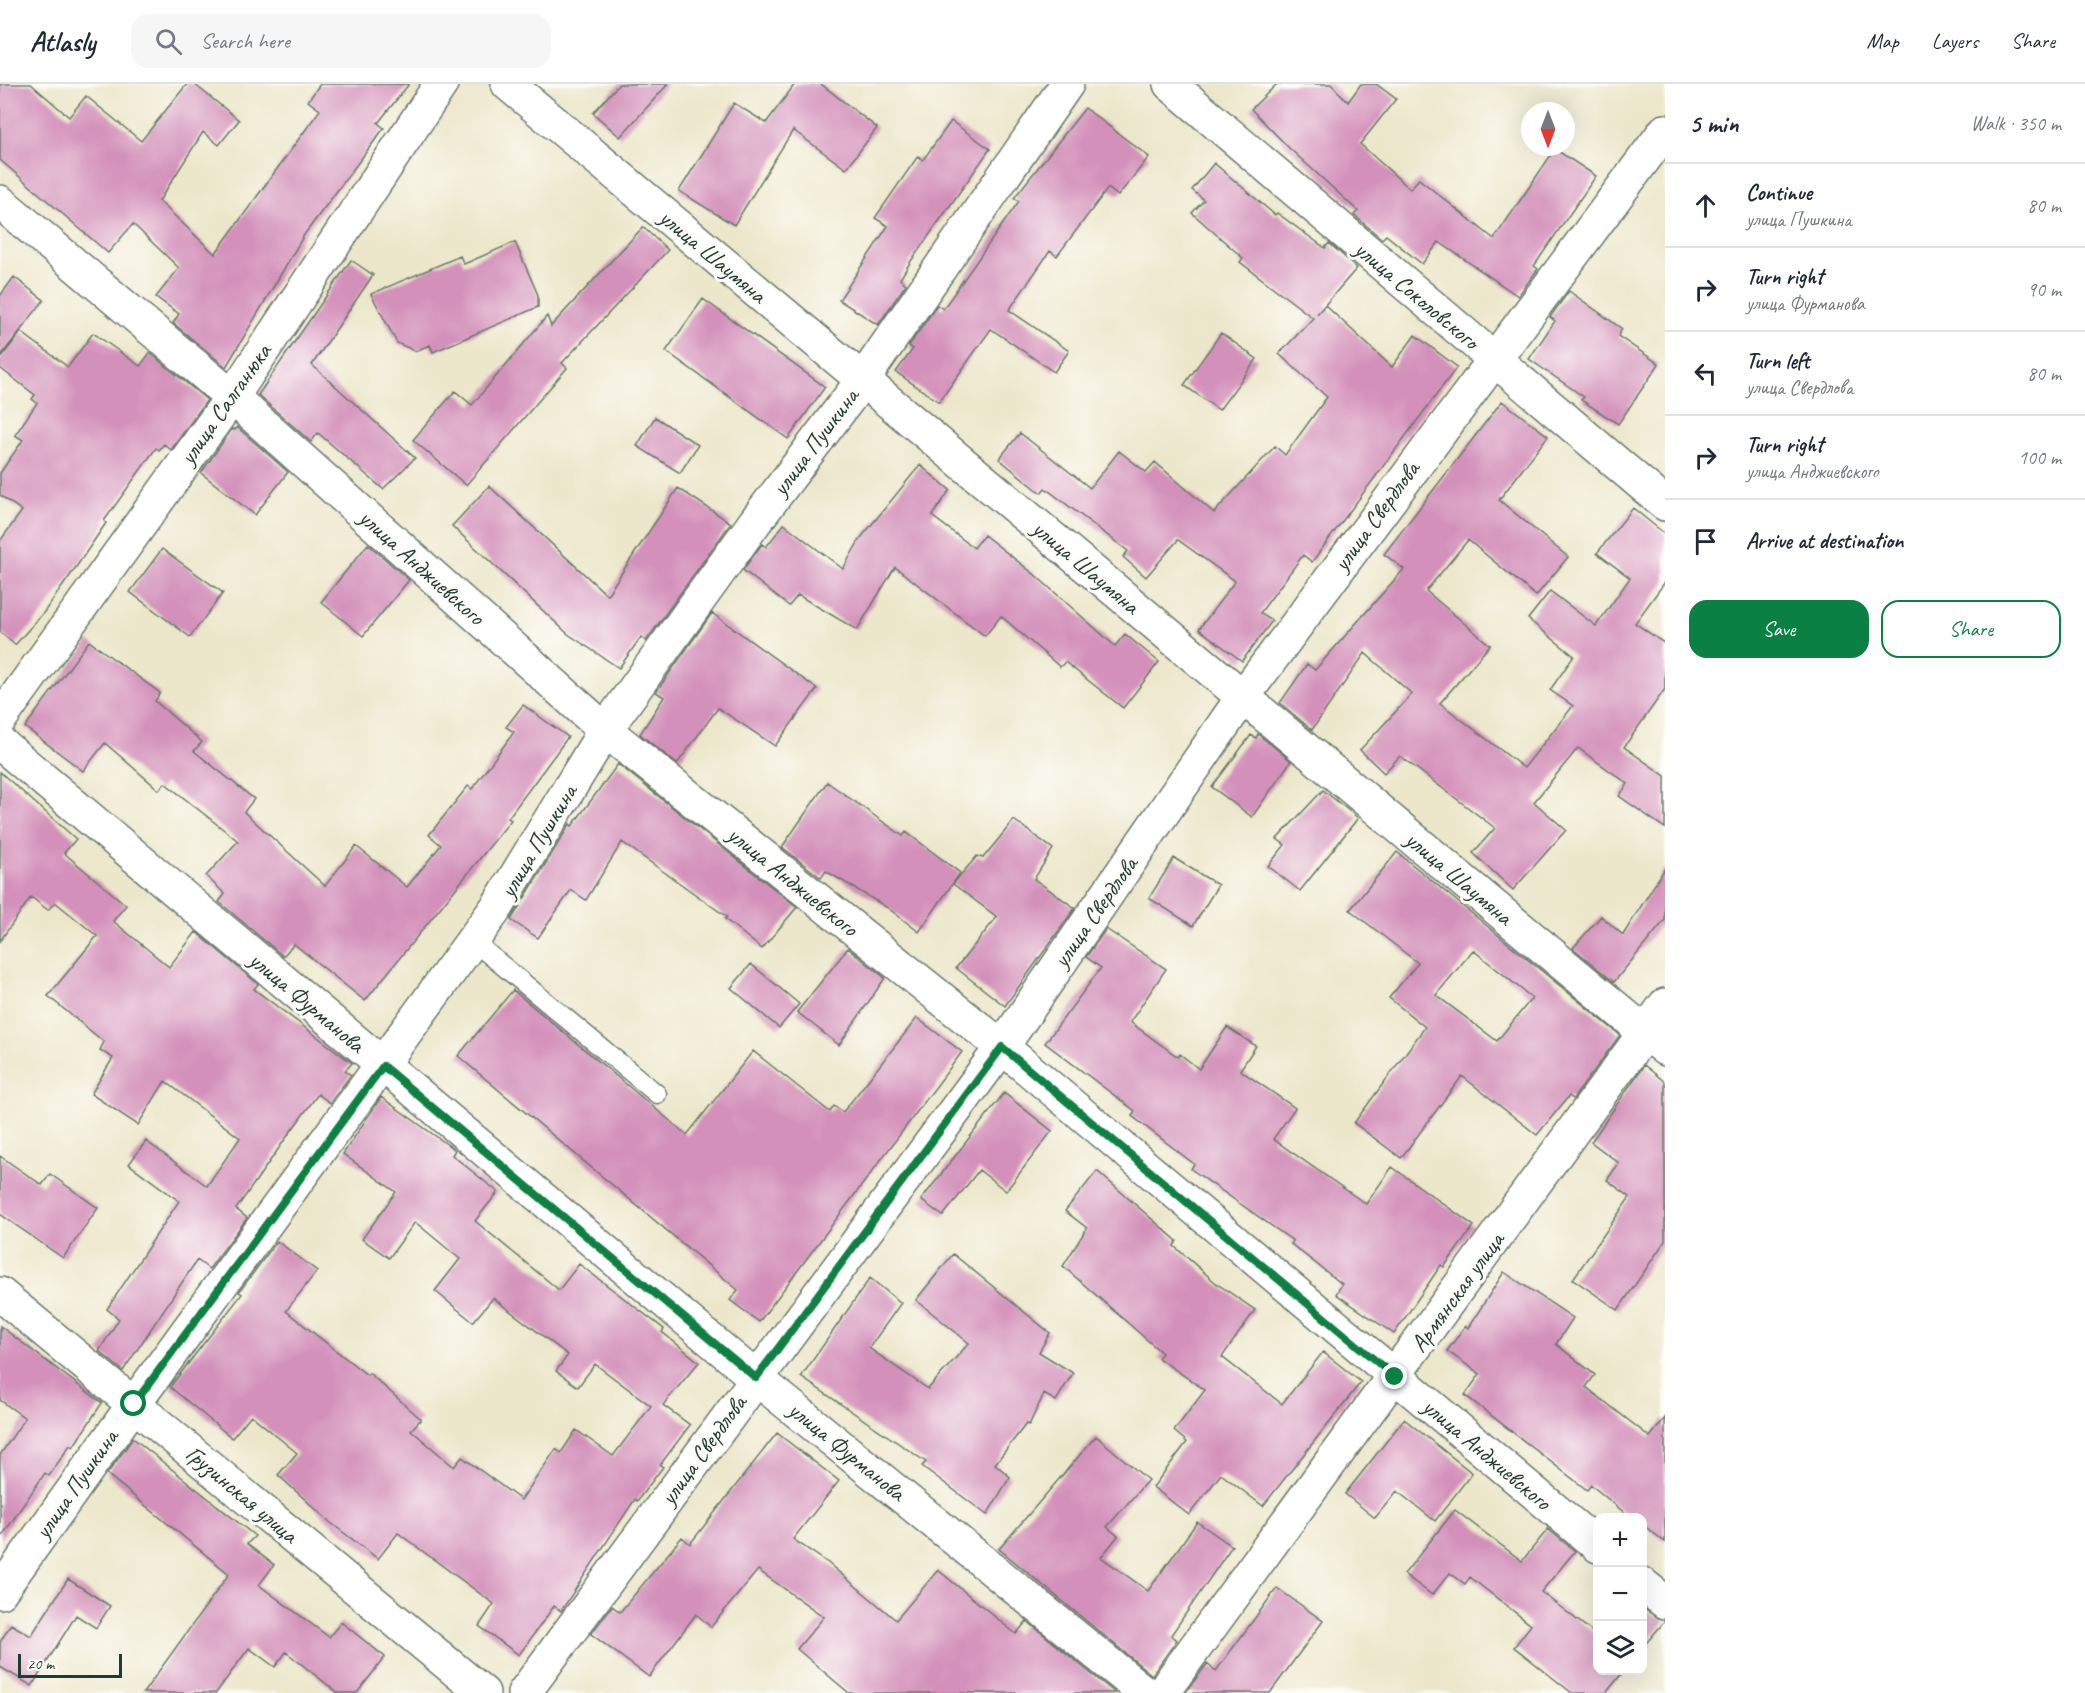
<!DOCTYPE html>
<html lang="en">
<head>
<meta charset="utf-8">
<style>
	:root { --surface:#fff; --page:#f6f6f7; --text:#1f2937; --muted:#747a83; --line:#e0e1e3; --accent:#0b8043 }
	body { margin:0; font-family:Caveat,sans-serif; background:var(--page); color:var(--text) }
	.controls { position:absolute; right:18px; bottom:18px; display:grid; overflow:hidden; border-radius:12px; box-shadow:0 6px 24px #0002 }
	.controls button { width:54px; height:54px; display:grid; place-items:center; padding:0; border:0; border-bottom:2px solid var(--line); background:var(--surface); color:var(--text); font:30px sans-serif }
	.compass { position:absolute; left:1521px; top:18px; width:54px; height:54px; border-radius:50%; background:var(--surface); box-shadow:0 6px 24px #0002; rotate:180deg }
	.scale { position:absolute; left:18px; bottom:15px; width:104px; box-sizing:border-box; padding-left:6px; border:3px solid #1f3d34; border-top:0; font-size:16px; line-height:21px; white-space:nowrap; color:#1f3d34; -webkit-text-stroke:4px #fdfcf7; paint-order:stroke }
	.stop { position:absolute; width:18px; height:18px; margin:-14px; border:4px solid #0b8043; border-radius:50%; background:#fff }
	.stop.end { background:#0b8043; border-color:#fff; box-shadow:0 2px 6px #0008 }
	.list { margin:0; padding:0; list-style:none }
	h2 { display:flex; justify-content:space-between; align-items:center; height:78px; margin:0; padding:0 24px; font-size:26px }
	h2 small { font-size:20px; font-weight:400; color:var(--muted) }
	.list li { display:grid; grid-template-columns:39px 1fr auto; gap:18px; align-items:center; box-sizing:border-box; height:84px; padding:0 24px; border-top:2px solid var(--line) }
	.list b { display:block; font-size:22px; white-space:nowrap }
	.list p { margin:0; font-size:20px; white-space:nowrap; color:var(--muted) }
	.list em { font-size:20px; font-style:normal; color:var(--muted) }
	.actions { display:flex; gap:12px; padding:18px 24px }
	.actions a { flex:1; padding:14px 0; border:2px solid var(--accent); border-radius:18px; text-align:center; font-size:21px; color:var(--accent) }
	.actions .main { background:var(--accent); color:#fff }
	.icon { flex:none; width:33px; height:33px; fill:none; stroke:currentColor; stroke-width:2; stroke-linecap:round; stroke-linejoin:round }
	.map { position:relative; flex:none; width:1665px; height:1609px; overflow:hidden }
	header { display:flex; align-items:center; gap:36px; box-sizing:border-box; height:84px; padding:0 30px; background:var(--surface); border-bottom:2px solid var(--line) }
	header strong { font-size:28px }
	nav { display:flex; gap:33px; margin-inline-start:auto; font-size:21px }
	.search { width:420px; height:54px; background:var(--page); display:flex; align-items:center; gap:15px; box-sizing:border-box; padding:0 21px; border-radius:18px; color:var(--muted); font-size:22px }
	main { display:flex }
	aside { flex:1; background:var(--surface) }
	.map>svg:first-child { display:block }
	.building { fill:#d390ba; fill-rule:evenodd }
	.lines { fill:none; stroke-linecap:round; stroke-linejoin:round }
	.service-casing { stroke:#677869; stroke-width:21 }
	.minor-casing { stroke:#677869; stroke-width:36 }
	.tertiary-casing { stroke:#677869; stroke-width:36 }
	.service { stroke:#fff; stroke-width:18 }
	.minor { stroke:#fff; stroke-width:33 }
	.tertiary { stroke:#fff; stroke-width:33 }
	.route { stroke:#0b8043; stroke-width:8 }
	.labels { text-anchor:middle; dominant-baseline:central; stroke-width:6; stroke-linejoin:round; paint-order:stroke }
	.street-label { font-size:24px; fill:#1f3d34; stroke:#fdfcf7 }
</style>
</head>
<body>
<header>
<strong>Atlasly</strong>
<div class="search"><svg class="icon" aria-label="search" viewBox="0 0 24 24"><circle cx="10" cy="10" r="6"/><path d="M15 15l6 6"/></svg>Search here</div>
<nav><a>Map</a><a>Layers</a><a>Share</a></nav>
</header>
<main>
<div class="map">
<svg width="1665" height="1609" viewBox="0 0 1665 1609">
	<rect width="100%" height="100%" fill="#fdfcf7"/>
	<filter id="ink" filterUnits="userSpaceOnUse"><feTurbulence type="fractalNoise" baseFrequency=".0167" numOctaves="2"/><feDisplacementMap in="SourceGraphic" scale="12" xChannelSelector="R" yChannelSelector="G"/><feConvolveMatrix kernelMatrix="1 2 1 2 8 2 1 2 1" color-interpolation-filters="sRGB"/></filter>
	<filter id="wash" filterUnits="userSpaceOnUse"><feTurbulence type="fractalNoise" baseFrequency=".008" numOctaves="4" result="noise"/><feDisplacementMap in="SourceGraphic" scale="24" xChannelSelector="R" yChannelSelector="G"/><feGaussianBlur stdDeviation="1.35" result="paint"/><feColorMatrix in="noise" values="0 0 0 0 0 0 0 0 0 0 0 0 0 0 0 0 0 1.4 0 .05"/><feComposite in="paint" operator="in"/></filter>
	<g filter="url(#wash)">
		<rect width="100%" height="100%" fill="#ece7cb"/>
		<g id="blocks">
			<path class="building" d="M0,0h31l38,33 17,-21 55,45 46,-57h7l45,36 -20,25 -16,-13 -44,69 56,53 105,-144 -12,-9 12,-17h89l-31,39 6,5 -80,107 -78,132 -53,-44 6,-9 -23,-17 23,-29 -46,-44 -25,29 -108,-93z
				M619,0h49l-48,53 -27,-24z
				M795,0h26l56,44 -31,41 -53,-39 -59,95 -55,-34 55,-88 32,20z
				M1277,0h54l17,18 13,-18h15l20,15 -36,45 50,45 9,-10 75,60 61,-90 41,27 -62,90 4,3 -20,27 -79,-54 -17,22 -36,-29 -4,4 -28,-24 4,-4 -69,-63 -38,-39z
				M1085,24l64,49 -31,39 -10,-8 -51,68 -7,-5 -41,59 60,41 -15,21 -63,-43 -52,73 -43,-30 17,-23 -4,-3 28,-41 6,4 76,-108 -5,-3z
				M951,37l39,28 -79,112 -11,18 6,5 -28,41 -39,-25 49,-74 -13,-8 43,-62 5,4z
				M1214,79l61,52 2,-2 48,35 4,-5 28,25 -40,46 8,-9 67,62 23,-32 42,32 -145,195 -9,-7 -43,58 12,8 -30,40 -43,-32 36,-48 -57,-41 -32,37 -23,-20 5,-6 -83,-63 -4,5 -42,-34 21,-26 70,55 29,-37 27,21 9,-10 59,51 61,-67 10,9 42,-58 -48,-43 34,-36 -73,-56 3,-4 -51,-45 12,-13 -12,-10z
				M643,143l25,23 -106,113 5,5 -101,117 -53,-45 42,-49 17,14 75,-89 4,10z
				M515,158l23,53v12l-105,45 -3,-7 -15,6 -18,-8 -26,-49 89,-38 4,8z
				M351,176l22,15 -61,90 103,93 -32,31 -65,-56 -7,9 -53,-47z
				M14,193l30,23 -44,57v-61z
				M1569,207l53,38 -4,7 41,28 -41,60 -37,-24 3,-3 -55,-38 26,-38 -5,-4z
				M703,215l122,88 -37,52 -122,-88z
				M21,248l47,35 25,-34 47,33 10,-13 57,47 -36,50 -7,-6 -5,6 -3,-2 -52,73 2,2 -34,50 -28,39 -29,33 -15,-13v-91l22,-30 -22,-16v-22l23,-33 -8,-5 22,-32 -5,-4 3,-4 -35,-27v-9z
				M1221,249l36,26 -38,51 -35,-25z
				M1502,317l46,35 -49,64 69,57 -32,39 -68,-56 -42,51 64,54 -50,58 84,65 49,-62 -23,-16 24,-34 -46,-37 22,-28 46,35 34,-48 -33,-25 36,-45 32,26v48l-30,41 30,21v45l-41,58 41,29v52l-46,-32 9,-12 -50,-36 -44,54 32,28 -53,60 -40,-37 22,-25 -95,-72 -16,17 -24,-23 52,-56 -47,-41 -53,77 -32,-27 27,-39 8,6 89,-101 -20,-15z
				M655,333l43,28 -18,28 -43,-27z
				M237,343l51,45 -33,43 -54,-42 31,-44 3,1z
				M920,381l30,25 -18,26 42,32 10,-13 50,39 81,72 10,-12 34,28 -36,46 -58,-46 -5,5 -59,-51 -16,20 -90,-69 -38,63 -59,-35 -9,11 -46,-36 19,-26 4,3 18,-23 59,45 17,-30z
				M489,402l118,109 71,-107 53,35 -85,118 -5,-4 -22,31 -51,-34 -116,-108z
				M368,460l41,36 -46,56 -42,-34z
				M162,465l61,44 -33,44 -60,-45z
				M712,529l105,76 -42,57 -57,-38 -41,56 -37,-30 24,-37 -8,-5z
				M89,557l71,52 -5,8 47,41 -8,9 60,48 -10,13 81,74 31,-40 51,41 34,-42 -12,-10 39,-49 4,3 42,-57 -8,-5 17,-22 45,32 -60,81 3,2 -146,181 -71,-57 -11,12 -64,-54 6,-8 -19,-18 32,-35 -73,-58 -6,7 -54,-47 -22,28 -58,-44z
				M1258,650l33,27 -39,56 -40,-30 39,-52 5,3z
				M618,680l179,143 -35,42 -37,-30 2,-2 -105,-75 -36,58 -15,-10 -33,48 -27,-18 59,-96 2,2z
				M0,688l76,67 -12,14 62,52 -13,16 56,46 27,-35 62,52 -4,5 98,74 -7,8 6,4 -21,28 -12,-9 -27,37 -55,78 11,9 -38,51 -12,-9 -74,111 -24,-20 20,-32 -12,-10 72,-108 -50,-37 17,-23 61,45 33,-48 -75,-57 -27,44 -47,-31 22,-36 -13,-8 4,-8 -56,-46 49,-60 -42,-34 -7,8 -17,-13 -31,44z
				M827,698l76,54 3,-4 54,41 -41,59 -31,-24 -62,-37 -5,7 -39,-31z
				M1323,706l35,28 -58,73 -32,-25 17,-21 -8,-6z
				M1014,736l39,29 -19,30 41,29 -70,98 -49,-38 41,-51 -44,-33 24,-28 6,2z
				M1397,768l223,183 -47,64 -4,-3 -32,39 -75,-59 -61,82 -47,-35 71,-96 -36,-29 29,-35 -68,-53zM1473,866l59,48 -35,43 -61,-46z
				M1174,774l44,27 -25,41 -44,-28z
				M1665,784v52l-51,62 -41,-34 28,-32 22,19z
				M1106,845l60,40 -36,53 48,35 2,-3 19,15 28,-42 29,19 -16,24 55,38 -22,31 93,65 26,-37 82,59 -30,41 -3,-2 -47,69 -58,-40 6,-10 -51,-40 2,-3 -102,-72 3,-5 -62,-48 3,-5 -90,-68 56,-75 -15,-11z
				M848,864l37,30 -46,67 -42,-33z
				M751,880l48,40 -20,24 -48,-40z
				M513,906l174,145 66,-84 77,61 4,-6 9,6 74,-94 45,34 -203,270 -29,-22 8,-10 -280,-234z
				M1644,981l21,17v159l-47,69 -45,-31 57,-82 -23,-17 12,-17 -28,-21z
				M1004,1009l48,38 -46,60 -27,-21 -36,46 -22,-16z
				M381,1013l74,53 -3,5 46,37 -23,29 84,69 20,-26 85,65 -2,3 37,30 -36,43 27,20 -30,40 3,2 -26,34 -2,-2 -74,112 -7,-5 -35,49 -40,-29 15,-22 -96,-71 -20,26 -47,-36 -53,-48 19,-22 -46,-38 -19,23 -62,-51 72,-93 -3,-2 38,-51 40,30 -31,40 81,64 2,-2 52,46 -10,11 43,37 8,-10 59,43 35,-51 5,4 15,-23 37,26 38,-50 -56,-42 -17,23 -22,-16 12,-16 -75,-57 -20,24 -38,-31 25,-32 -45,-37 -26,36 -27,-19 34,-47 -53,-38z
				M0,1072l42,29 8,-11 48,34 -35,50 -63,-44z
				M1097,1087l80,70 -3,5 42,37 39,27 -33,47 60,47 41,-52 38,30 -98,124 -42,-32 -32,41 -36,-28 34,-45 -13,-11 31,-41 -47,-32 4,-5 -99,-87 24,-38 -22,-17z
				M953,1170l97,79 -11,19 34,21 -17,28 -12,-7 -15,31 -3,-1 -31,40 15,13 -23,38 -65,-49 4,-4 -125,-85 69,-99 31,25 -32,45 59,41 41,-46 -53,-43z
				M1504,1188l69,46 -17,26 39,31 -9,12 64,50 15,-19v124l-23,-18v-6h-11l-40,-33 -4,5 -122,-95 15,-21 -33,-23 18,-25 3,2z
				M0,1242l102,77 -29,44 -3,-2 -21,31 -4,-3 -45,66v-84l25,-37 -25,-18z
				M1404,1335l68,54 -37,48 -38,-30 -22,27 -30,-24z
				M777,1349l62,48 -46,58 35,24 68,57 42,-50 78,64 11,-13 88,72h-266l-52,-44 27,-32 -66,-47 -47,57 -15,-13 -47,63 -58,-43 21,-28 8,6 62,-75 8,7z
				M1096,1352l52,44 -41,47 11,9 -17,21 47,34 49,-69 35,24 -61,89 6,5 -25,35 -153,-126z
				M133,1354l122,98 -8,8 27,21 -15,20 70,52 12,-15 44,35 -28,36h-19l-52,-41 -11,15 -26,-19 -33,45h-73l86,-119 -122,-100z
				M1455,1426l67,51 26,-32 27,22 -34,41 53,41 4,-4v42h26l-18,22h-34l-58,-46 17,-22 -61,-48 -5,7 -15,-11 -18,22 -28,-21z
				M68,1495l42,27 -14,22 -20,-13 -44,71 -32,-19v-25l11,-18 20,12z
				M1277,1504l46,33 -53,72h-85l22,-29 9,7z
				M1642,1524l23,13 -23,27z"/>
		</g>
	</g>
	<g filter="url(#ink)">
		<use href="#blocks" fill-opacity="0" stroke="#677869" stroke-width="1.5"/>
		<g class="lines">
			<defs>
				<path id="service" d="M473,857l184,153"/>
				<path id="minor" d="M0,118l232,195 373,333 397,317 596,499
					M0,659l756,635 389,315
					M0,1210l483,399
					M1642,1500l23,18
					M524,1609l478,-646 240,-349 423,-567
					M1162,1609l503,-688"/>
				<path id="tertiary" d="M508,0l1157,965
					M1170,0l495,420
					M0,635l232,-322 209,-313
					M0,1508l134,-188 363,-497 108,-177 150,-208 107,-141 205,-297"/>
			</defs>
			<use href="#service" class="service-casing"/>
			<use href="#minor" class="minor-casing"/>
			<use href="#tertiary" class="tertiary-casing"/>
			<use href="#service" class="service"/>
			<use href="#minor" class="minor"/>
			<use href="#tertiary" class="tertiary"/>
		</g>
	</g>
	<g class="lines" filter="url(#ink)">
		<path class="route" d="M134,1320l249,-338 373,312 246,-331 393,330"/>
	</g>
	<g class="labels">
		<g class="street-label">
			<text transform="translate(713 172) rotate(40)">улица Шаумяна</text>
			<text transform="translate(1417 211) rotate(40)">улица Соколовского</text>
			<text transform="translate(225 320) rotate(-55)">улица Салганюка</text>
			<text transform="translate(815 358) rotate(-53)">улица Пушкина</text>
			<text transform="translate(1376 432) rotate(-54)">улица Свердлова</text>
			<text transform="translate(422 483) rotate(42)">улица Анджиевского</text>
			<text transform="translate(1086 483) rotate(40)">улица Шаумяна</text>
			<text transform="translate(538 757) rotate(-59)">улица Пушкина</text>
			<text transform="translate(1459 794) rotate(40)">улица Шаумяна</text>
			<text transform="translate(793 797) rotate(39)">улица Анджиевского</text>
			<text transform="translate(1095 828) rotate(-55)">улица Свердлова</text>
			<text transform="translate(307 918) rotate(40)">улица Фурманова</text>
			<text transform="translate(1457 1208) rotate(-54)">Армянская улица</text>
			<text transform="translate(703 1366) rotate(-54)">улица Свердлова</text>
			<text transform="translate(847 1367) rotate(39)">улица Фурманова</text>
			<text transform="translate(1487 1370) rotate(40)">улица Анджиевского</text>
			<text transform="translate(76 1400) rotate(-55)">улица Пушкина</text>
			<text transform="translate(242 1410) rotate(40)">Грузинская улица</text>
		</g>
	</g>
</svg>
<div class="controls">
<button>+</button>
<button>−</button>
<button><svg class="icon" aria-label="layers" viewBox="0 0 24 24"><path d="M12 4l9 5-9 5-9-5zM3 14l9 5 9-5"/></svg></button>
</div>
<svg class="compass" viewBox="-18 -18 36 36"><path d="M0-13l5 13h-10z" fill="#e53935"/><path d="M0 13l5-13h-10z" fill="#747a83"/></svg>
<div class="scale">20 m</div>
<div class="stop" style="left:134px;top:1320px"></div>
<div class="stop end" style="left:1395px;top:1293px"></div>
</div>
<aside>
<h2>5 min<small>Walk · 350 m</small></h2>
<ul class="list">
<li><svg class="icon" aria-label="ahead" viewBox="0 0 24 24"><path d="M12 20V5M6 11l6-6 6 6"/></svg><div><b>Continue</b><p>улица Пушкина</p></div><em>80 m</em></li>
<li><svg class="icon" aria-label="right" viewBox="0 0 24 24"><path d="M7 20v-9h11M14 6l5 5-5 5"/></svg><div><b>Turn right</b><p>улица Фурманова</p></div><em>90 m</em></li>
<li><svg class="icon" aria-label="left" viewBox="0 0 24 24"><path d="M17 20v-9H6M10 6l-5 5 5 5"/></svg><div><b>Turn left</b><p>улица Свердлова</p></div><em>80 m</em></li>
<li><svg class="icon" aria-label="right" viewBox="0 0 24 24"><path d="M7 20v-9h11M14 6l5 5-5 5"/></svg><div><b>Turn right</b><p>улица Анджиевского</p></div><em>100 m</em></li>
<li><svg class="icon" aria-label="arrive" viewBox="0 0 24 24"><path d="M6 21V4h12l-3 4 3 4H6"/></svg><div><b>Arrive at destination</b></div></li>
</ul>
<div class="actions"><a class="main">Save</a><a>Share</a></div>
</aside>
</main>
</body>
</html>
